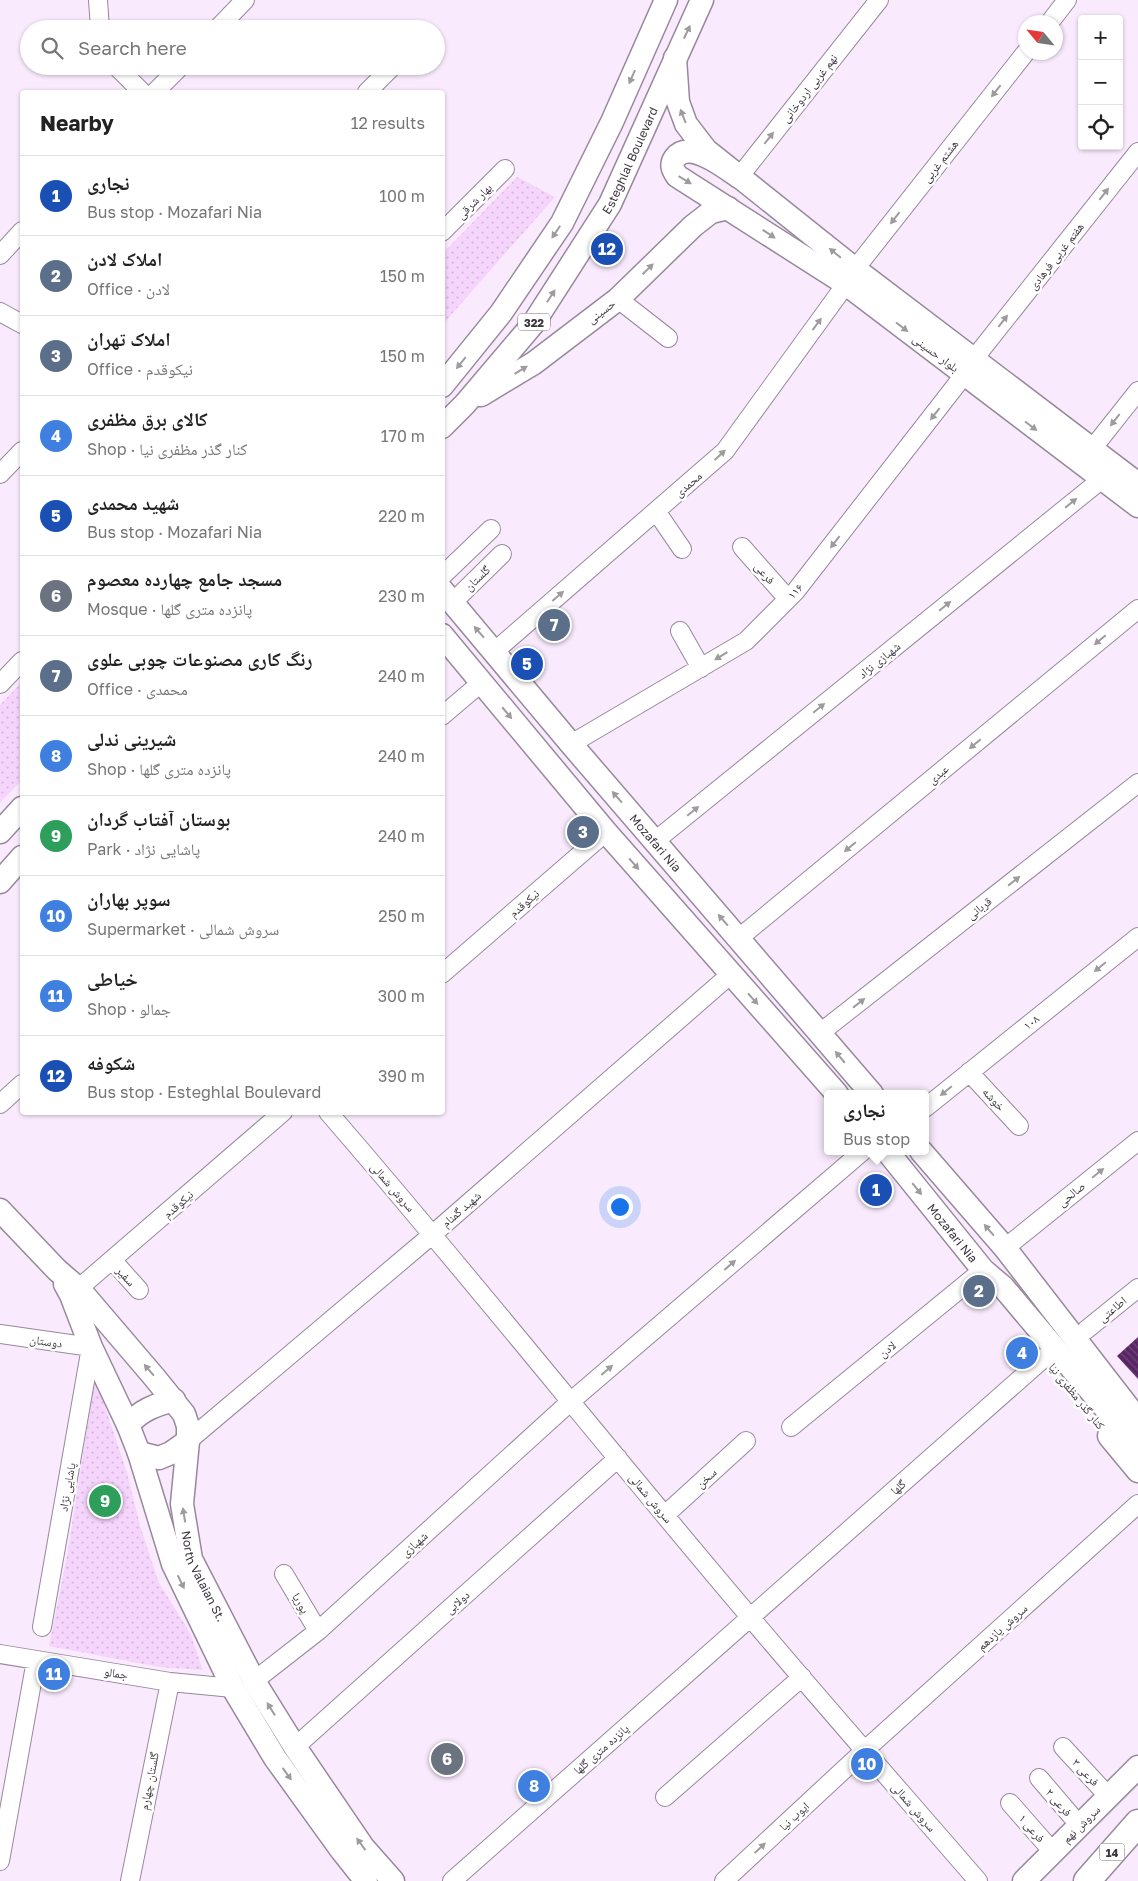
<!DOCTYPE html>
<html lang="en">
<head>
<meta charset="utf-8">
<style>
	:root { --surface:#fff; --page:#f2f2f2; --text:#222; --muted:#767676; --line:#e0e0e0; --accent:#111827 }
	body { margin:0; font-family:"Golos Text","Noto Naskh Arabic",sans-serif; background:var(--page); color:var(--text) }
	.controls { position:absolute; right:15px; top:15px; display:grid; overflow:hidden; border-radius:5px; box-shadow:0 1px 4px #0004 }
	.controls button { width:45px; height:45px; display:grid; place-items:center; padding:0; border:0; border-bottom:1px solid var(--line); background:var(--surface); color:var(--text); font:25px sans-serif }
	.compass { position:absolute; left:1018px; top:15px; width:45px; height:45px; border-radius:50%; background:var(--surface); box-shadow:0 1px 4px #0004; rotate:299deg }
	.you { position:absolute; left:619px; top:1206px; width:18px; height:18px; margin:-12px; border:4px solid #fff; border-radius:50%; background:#1a73e8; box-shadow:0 0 0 8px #1a73e833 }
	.badge { display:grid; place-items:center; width:32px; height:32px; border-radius:50%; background:var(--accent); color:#fff; font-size:16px; font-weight:700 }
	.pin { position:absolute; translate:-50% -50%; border:2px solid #fff; box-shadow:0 1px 5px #0006 }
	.popup { position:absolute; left:824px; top:1090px; width:105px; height:65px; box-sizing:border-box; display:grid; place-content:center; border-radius:5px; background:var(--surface); filter:drop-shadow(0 1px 4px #0005); font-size:16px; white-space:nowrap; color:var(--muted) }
	.popup b { font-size:19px; color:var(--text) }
	.popup::after { content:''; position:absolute; left:50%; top:100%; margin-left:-10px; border:10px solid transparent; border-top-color:var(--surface) }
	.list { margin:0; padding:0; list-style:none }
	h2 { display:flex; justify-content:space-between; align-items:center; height:65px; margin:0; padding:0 20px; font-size:21px }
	h2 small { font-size:16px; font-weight:400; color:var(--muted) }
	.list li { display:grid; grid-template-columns:32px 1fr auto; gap:15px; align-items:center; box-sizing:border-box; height:80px; padding:0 20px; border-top:1px solid var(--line) }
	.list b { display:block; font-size:19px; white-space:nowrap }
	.list p { margin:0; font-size:16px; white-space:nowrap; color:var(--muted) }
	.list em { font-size:16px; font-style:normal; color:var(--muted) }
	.icon { flex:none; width:28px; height:28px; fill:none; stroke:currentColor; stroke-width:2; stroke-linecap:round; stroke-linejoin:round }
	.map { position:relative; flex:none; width:1138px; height:1881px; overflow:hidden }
	.search { position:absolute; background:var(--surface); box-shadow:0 1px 4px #0004; left:20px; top:20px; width:425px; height:55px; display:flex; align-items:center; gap:12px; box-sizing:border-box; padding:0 18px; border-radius:28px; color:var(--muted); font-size:19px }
	.panel { position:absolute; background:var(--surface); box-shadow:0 1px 4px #0004; left:20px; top:90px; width:425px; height:1025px; border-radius:5px }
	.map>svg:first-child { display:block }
	.grass { fill:url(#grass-dots) }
	.building { fill:url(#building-back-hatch); filter:url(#shadow) }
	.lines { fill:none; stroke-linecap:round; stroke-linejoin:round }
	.minor-casing { stroke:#98889c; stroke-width:20 }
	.major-casing { stroke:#98889c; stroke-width:25 }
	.highway-casing { stroke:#98889c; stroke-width:29 }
	.minor { stroke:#fff; stroke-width:18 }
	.major { stroke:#fff; stroke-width:22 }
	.highway { stroke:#fff; stroke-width:26 }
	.oneway { fill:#9e9a9e }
	.labels { text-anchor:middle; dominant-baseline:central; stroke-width:5; stroke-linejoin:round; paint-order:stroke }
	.shield { fill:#fff; stroke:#767278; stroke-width:1 }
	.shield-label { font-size:11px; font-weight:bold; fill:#3c353e }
	.street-label { font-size:12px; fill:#3c353e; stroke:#fff }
</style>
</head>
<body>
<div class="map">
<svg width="1138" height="1881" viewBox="0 0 1138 1881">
	<defs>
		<pattern id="grass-dots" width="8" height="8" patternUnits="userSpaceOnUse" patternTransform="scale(1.25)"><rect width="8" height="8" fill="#f6d5fd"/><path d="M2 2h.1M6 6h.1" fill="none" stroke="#d4b7da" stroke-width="1.8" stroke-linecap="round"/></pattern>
		<pattern id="building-back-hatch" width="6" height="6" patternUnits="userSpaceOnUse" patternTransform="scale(1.25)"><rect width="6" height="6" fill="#592765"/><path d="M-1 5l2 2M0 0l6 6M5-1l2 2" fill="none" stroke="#6e4678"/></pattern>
		<filter id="shadow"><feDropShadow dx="4.5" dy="4.5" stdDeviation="0" flood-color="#0004"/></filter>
	</defs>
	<rect width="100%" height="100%" fill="#f9ebfd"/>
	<path class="grass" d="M517,177l38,20 -112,127v-71z
		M22,682v98l-22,23v-98z
		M95,1377l32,96 14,56 18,54 31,50 13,37 -44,-3 -110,-21 18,-90z"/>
	<path class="building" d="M1138,1337v42l-21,-23z"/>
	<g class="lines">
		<defs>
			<path id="minor" d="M98,0l2,29
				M1050,22l17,-22
				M217,29l28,-29
				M116,66l26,26
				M155,92l26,-26
				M367,92l26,-26
				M739,177l140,-177
				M442,232l63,-63
				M0,255l22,-24
				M855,269l171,-217
				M618,299l50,39
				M0,312l22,12
				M973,360l165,-208
				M1092,449l46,-58
				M0,474l22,-23
				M656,511l26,38
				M742,547l46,52
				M442,576l49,-47
				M453,602l49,-48
				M680,631l21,37
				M495,651l230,-200 121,-167
				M0,684l22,-23
				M442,716l40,-34
				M571,744l175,-103 49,-49 169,-217
				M655,841l447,-362
				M739,938l399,-329
				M442,974l164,-142
				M820,1033l318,-250
				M969,1072l50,54
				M0,1104l22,-20
				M925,1108l213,-171
				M328,1112c144,166 280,338 422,505 75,89 152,176 228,264
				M1005,1248l133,-107
				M113,1261l26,29
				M71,1295l212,-183
				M1086,1330l52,-42
				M0,1334l91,13 -49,280
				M791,1427l192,-157
				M188,1441l245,-207 298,-260
				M665,1515l81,-74
				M284,1574l34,57
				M0,1654l170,28 63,6
				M254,1681l64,-50 252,-229 293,-251
				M295,1747l323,-289
				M1063,1747l46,50
				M1039,1778l41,48
				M665,1797l137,-120
				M1010,1803l43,49
				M0,1861l36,-201
				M130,1881l40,-199
				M452,1881l593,-524
				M724,1881l141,-131 273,-246"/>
			<g id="major">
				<path d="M675,58l3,44 8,22 20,26 149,119 283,215"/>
				<path d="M739,177c-13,-9 -50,-38 -64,-19 -5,7 -2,12 2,18l169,108 292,222"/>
				<path d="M442,386l59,-73 61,-90 50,-101 54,-122"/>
				<path d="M481,395l53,-32 84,-64 75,-73 18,-14 17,-4"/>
				<path id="s1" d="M442,427l23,-23 68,-80 77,-120 92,-204"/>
				<path id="s2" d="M442,590l129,154 301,350"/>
				<path d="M442,635l164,197 231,262"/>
				<path d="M0,832l22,-24"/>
				<path d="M0,882l22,-25"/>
				<path id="s3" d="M887,1151l96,119 20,17 135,160"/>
				<path d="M921,1151l84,97 133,172"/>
				<path id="s4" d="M0,1210l57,60 22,19 76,89 29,36 4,12v15l-6,63 9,55 63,122 41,66 68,100 30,34"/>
				<path d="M65,1284l6,11 20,52 37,78 11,28 34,111 60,124 42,70 67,93 24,30"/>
				<path d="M128,1425c13,-15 27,-20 46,-25"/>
				<path d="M1109,1436l29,35"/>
				<path d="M139,1453l20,5 12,-5 17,-12"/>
				<path d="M1024,1881l114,-114"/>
			</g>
			<path id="highway" d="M1087,1881l51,-58"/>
		</defs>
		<use href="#minor" class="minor-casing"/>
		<use href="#major" class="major-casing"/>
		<use href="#highway" class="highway-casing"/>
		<use href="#minor" class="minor"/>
		<use href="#major" class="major"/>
		<use href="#highway" class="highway"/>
	</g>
	<defs><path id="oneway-solid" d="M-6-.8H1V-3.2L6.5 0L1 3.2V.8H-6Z" transform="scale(1.25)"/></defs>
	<g class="oneway">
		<use href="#oneway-solid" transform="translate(687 32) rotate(-65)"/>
		<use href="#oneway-solid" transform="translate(632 77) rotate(114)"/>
		<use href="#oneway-solid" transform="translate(996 91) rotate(128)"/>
		<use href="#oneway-solid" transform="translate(683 116) rotate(-111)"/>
		<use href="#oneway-solid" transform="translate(769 138) rotate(-52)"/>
		<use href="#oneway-solid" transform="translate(685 180) rotate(31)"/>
		<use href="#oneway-solid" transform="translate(1104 194) rotate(-52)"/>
		<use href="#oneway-solid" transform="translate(895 218) rotate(128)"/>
		<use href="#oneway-solid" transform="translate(556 232) rotate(124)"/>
		<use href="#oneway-solid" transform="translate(769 234) rotate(33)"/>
		<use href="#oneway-solid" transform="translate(835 253) rotate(-141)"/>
		<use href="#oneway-solid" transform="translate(648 269) rotate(-44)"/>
		<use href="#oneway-solid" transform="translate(551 296) rotate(-57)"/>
		<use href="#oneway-solid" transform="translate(1003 321) rotate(-52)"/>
		<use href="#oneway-solid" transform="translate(817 324) rotate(-54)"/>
		<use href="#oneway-solid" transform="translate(902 327) rotate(37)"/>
		<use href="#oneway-solid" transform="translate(461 363) rotate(129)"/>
		<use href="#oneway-solid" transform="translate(521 370) rotate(-31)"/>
		<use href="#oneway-solid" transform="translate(935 414) rotate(128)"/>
		<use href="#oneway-solid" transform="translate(1115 420) rotate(128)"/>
		<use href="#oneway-solid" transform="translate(1031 426) rotate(37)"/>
		<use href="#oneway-solid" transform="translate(720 455) rotate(-43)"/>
		<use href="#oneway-solid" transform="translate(1071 503) rotate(-39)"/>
		<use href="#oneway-solid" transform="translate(835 542) rotate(128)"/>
		<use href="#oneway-solid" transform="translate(558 596) rotate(-41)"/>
		<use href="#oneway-solid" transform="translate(945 606) rotate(-39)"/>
		<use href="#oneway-solid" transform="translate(479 632) rotate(-131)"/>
		<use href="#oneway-solid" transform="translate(1100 640) rotate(140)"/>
		<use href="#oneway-solid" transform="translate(721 656) rotate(149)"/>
		<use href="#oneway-solid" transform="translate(819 708) rotate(-39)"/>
		<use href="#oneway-solid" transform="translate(507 713) rotate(50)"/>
		<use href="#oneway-solid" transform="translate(975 744) rotate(140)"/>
		<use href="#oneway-solid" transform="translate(617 797) rotate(-131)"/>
		<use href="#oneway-solid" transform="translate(693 811) rotate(-39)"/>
		<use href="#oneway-solid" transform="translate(850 847) rotate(140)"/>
		<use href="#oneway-solid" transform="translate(634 864) rotate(49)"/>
		<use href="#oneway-solid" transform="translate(1014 881) rotate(-38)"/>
		<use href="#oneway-solid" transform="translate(723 920) rotate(-131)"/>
		<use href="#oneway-solid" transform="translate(1100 967) rotate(141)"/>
		<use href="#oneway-solid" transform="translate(753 999) rotate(48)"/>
		<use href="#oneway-solid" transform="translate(859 1003) rotate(-38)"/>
		<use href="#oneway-solid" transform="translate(840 1057) rotate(-130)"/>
		<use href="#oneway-solid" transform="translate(946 1091) rotate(141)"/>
		<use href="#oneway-solid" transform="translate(1098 1173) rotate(-39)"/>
		<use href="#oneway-solid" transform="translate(917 1189) rotate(51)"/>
		<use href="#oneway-solid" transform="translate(989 1230) rotate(-131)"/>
		<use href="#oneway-solid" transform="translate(730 1265) rotate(-41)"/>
		<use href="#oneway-solid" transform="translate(149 1370) rotate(-131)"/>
		<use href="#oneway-solid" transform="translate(607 1370) rotate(-41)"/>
		<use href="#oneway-solid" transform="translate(184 1515) rotate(-99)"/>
		<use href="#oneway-solid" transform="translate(181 1582) rotate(64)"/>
		<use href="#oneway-solid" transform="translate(271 1709) rotate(-122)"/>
		<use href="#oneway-solid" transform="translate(287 1774) rotate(54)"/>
		<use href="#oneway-solid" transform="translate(361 1844) rotate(-126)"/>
		<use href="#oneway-solid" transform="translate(760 1848) rotate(-43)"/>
	</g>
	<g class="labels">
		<g class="shield">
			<rect x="518" y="313.5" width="32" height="17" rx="4"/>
			<rect x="1099.5" y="1843.5" width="25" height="17" rx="4"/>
		</g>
		<g class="shield-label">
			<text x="534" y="322">322</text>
			<text x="1112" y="1852">14</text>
		</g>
		<g class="street-label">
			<text transform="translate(809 88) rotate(-52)">نهم غربی اردوخانی</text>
			<text stroke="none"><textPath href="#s1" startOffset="328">Esteghlal Boulevard</textPath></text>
			<text transform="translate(940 161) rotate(-52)">هشتم غربی</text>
			<text transform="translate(474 201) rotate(-45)">بهار شرقی</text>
			<text transform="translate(1056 256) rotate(-52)">هفتم غربی فرهادی</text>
			<text transform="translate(601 311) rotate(-37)">حسینی</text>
			<text transform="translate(936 353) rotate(37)">بلوار حسینی</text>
			<text transform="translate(688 484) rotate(-41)">محمدی</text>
			<text transform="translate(765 573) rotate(49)">فرعی</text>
			<text transform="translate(477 578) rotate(-44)">گلستان</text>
			<text transform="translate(795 591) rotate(-48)">۱۱۶</text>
			<text transform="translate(879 660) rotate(-39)">شهبازی نژاد</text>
			<text transform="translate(938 774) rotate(-40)">عبدی</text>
			<text stroke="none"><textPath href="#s2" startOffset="331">Mozafari Nia</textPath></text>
			<text transform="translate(524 903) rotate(-41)">نیکوقدم</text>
			<text transform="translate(979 908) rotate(-38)">قربانی</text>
			<text transform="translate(1031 1022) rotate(-39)">۱۰۸</text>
			<text transform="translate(994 1099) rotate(47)">خوشه</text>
			<text transform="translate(393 1187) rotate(49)">سروش شمالی</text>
			<text transform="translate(1071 1194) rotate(-39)">صالحی</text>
			<text transform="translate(178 1204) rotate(-41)">نیکوقدم</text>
			<text transform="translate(461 1209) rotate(-41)">شهید گمنام</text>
			<text stroke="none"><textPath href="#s3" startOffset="105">Mozafari Nia</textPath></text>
			<text transform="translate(126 1276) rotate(48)">سفیر</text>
			<text transform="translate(1112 1309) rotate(-39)">اطاعتی</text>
			<text transform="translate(46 1341) rotate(8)">دوستان</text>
			<text transform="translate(887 1349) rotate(-39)">لادن</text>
			<text transform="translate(1077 1396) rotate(51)">کنار گذر مظفری نیا</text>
			<text transform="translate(706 1478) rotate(-43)">سخن</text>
			<text transform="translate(67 1487) rotate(-80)">پاشایی نژاد</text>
			<text transform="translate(898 1487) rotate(-42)">گلها</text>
			<text transform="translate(651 1498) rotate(50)">سروش شمالی</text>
			<text transform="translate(414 1544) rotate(-42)">شهبازی</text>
			<text stroke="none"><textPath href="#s4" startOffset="442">North Valaian St.</textPath></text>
			<text transform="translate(457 1602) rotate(-42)">دولابی</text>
			<text transform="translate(301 1603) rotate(60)">پوریا</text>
			<text transform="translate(1002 1627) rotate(-42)">سروش یازدهم</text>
			<text transform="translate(116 1673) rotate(9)">جمالو</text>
			<text transform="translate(601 1749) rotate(-41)">پانزده متری گلها</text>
			<text transform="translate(1086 1772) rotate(47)">فرعی ۳</text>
			<text transform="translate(149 1781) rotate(-79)">گلستان چهارم</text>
			<text transform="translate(1059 1802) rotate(49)">فرعی ۲</text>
			<text transform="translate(914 1807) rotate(49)">سروش شمالی</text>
			<text transform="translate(794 1816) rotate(-43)">ایوب نیا</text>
			<text transform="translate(1081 1824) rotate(-45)">سروش نهم</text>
			<text transform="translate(1032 1828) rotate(49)">فرعی ۱</text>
		</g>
	</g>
</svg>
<div class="controls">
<button>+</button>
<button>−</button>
<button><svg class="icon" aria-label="locate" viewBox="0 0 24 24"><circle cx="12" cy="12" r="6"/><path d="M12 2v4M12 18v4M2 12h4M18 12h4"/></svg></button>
</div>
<svg class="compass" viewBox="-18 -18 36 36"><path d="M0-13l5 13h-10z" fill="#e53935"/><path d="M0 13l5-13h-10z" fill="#767676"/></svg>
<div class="you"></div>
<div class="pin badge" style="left:876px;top:1190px;background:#1a4fb4">1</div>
<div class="popup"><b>نجاری</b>Bus stop</div>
<div class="pin badge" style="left:979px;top:1291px;background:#5c6f8a">2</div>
<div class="pin badge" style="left:583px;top:832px;background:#5c6f8a">3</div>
<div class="pin badge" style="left:1022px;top:1353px;background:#3f7fe0">4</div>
<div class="pin badge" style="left:527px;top:664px;background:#1a4fb4">5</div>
<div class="pin badge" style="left:447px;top:1759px;background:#6b7280">6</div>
<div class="pin badge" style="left:554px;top:625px;background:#5c6f8a">7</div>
<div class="pin badge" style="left:534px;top:1786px;background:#3f7fe0">8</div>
<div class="pin badge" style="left:105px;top:1501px;background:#2e9e5b">9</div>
<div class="pin badge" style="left:867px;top:1764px;background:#3f7fe0">10</div>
<div class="pin badge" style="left:54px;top:1674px;background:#3f7fe0">11</div>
<div class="pin badge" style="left:607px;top:249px;background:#1a4fb4">12</div>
<div class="search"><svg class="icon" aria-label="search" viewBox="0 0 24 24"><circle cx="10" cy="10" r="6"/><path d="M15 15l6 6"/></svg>Search here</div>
<section class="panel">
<h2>Nearby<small>12 results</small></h2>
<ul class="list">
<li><span class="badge" style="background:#1a4fb4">1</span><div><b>نجاری</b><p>Bus stop · Mozafari Nia</p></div><em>100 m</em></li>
<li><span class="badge" style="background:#5c6f8a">2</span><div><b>املاک لادن</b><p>Office · لادن</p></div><em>150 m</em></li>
<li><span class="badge" style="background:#5c6f8a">3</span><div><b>املاک تهران</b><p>Office · نیکوقدم</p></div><em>150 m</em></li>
<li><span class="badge" style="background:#3f7fe0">4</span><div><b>کالای برق مظفری</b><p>Shop · کنار گذر مظفری نیا</p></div><em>170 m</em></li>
<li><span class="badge" style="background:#1a4fb4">5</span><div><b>شهید محمدی</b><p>Bus stop · Mozafari Nia</p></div><em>220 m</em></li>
<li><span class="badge" style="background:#6b7280">6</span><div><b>مسجد جامع چهارده معصوم</b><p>Mosque · پانزده متری گلها</p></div><em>230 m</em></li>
<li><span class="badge" style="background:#5c6f8a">7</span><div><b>رنگ کاری مصنوعات چوبی علوی</b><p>Office · محمدی</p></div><em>240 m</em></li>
<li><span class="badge" style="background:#3f7fe0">8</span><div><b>شیرینی ندلی</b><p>Shop · پانزده متری گلها</p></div><em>240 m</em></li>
<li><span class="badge" style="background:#2e9e5b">9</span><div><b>بوستان آفتاب گردان</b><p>Park · پاشایی نژاد</p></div><em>240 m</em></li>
<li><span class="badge" style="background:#3f7fe0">10</span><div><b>سوپر بهاران</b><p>Supermarket · سروش شمالی</p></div><em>250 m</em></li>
<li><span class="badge" style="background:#3f7fe0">11</span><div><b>خیاطی</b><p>Shop · جمالو</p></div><em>300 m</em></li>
<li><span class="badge" style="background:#1a4fb4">12</span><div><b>شکوفه</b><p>Bus stop · Esteghlal Boulevard</p></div><em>390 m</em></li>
</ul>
</section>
</div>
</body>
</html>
